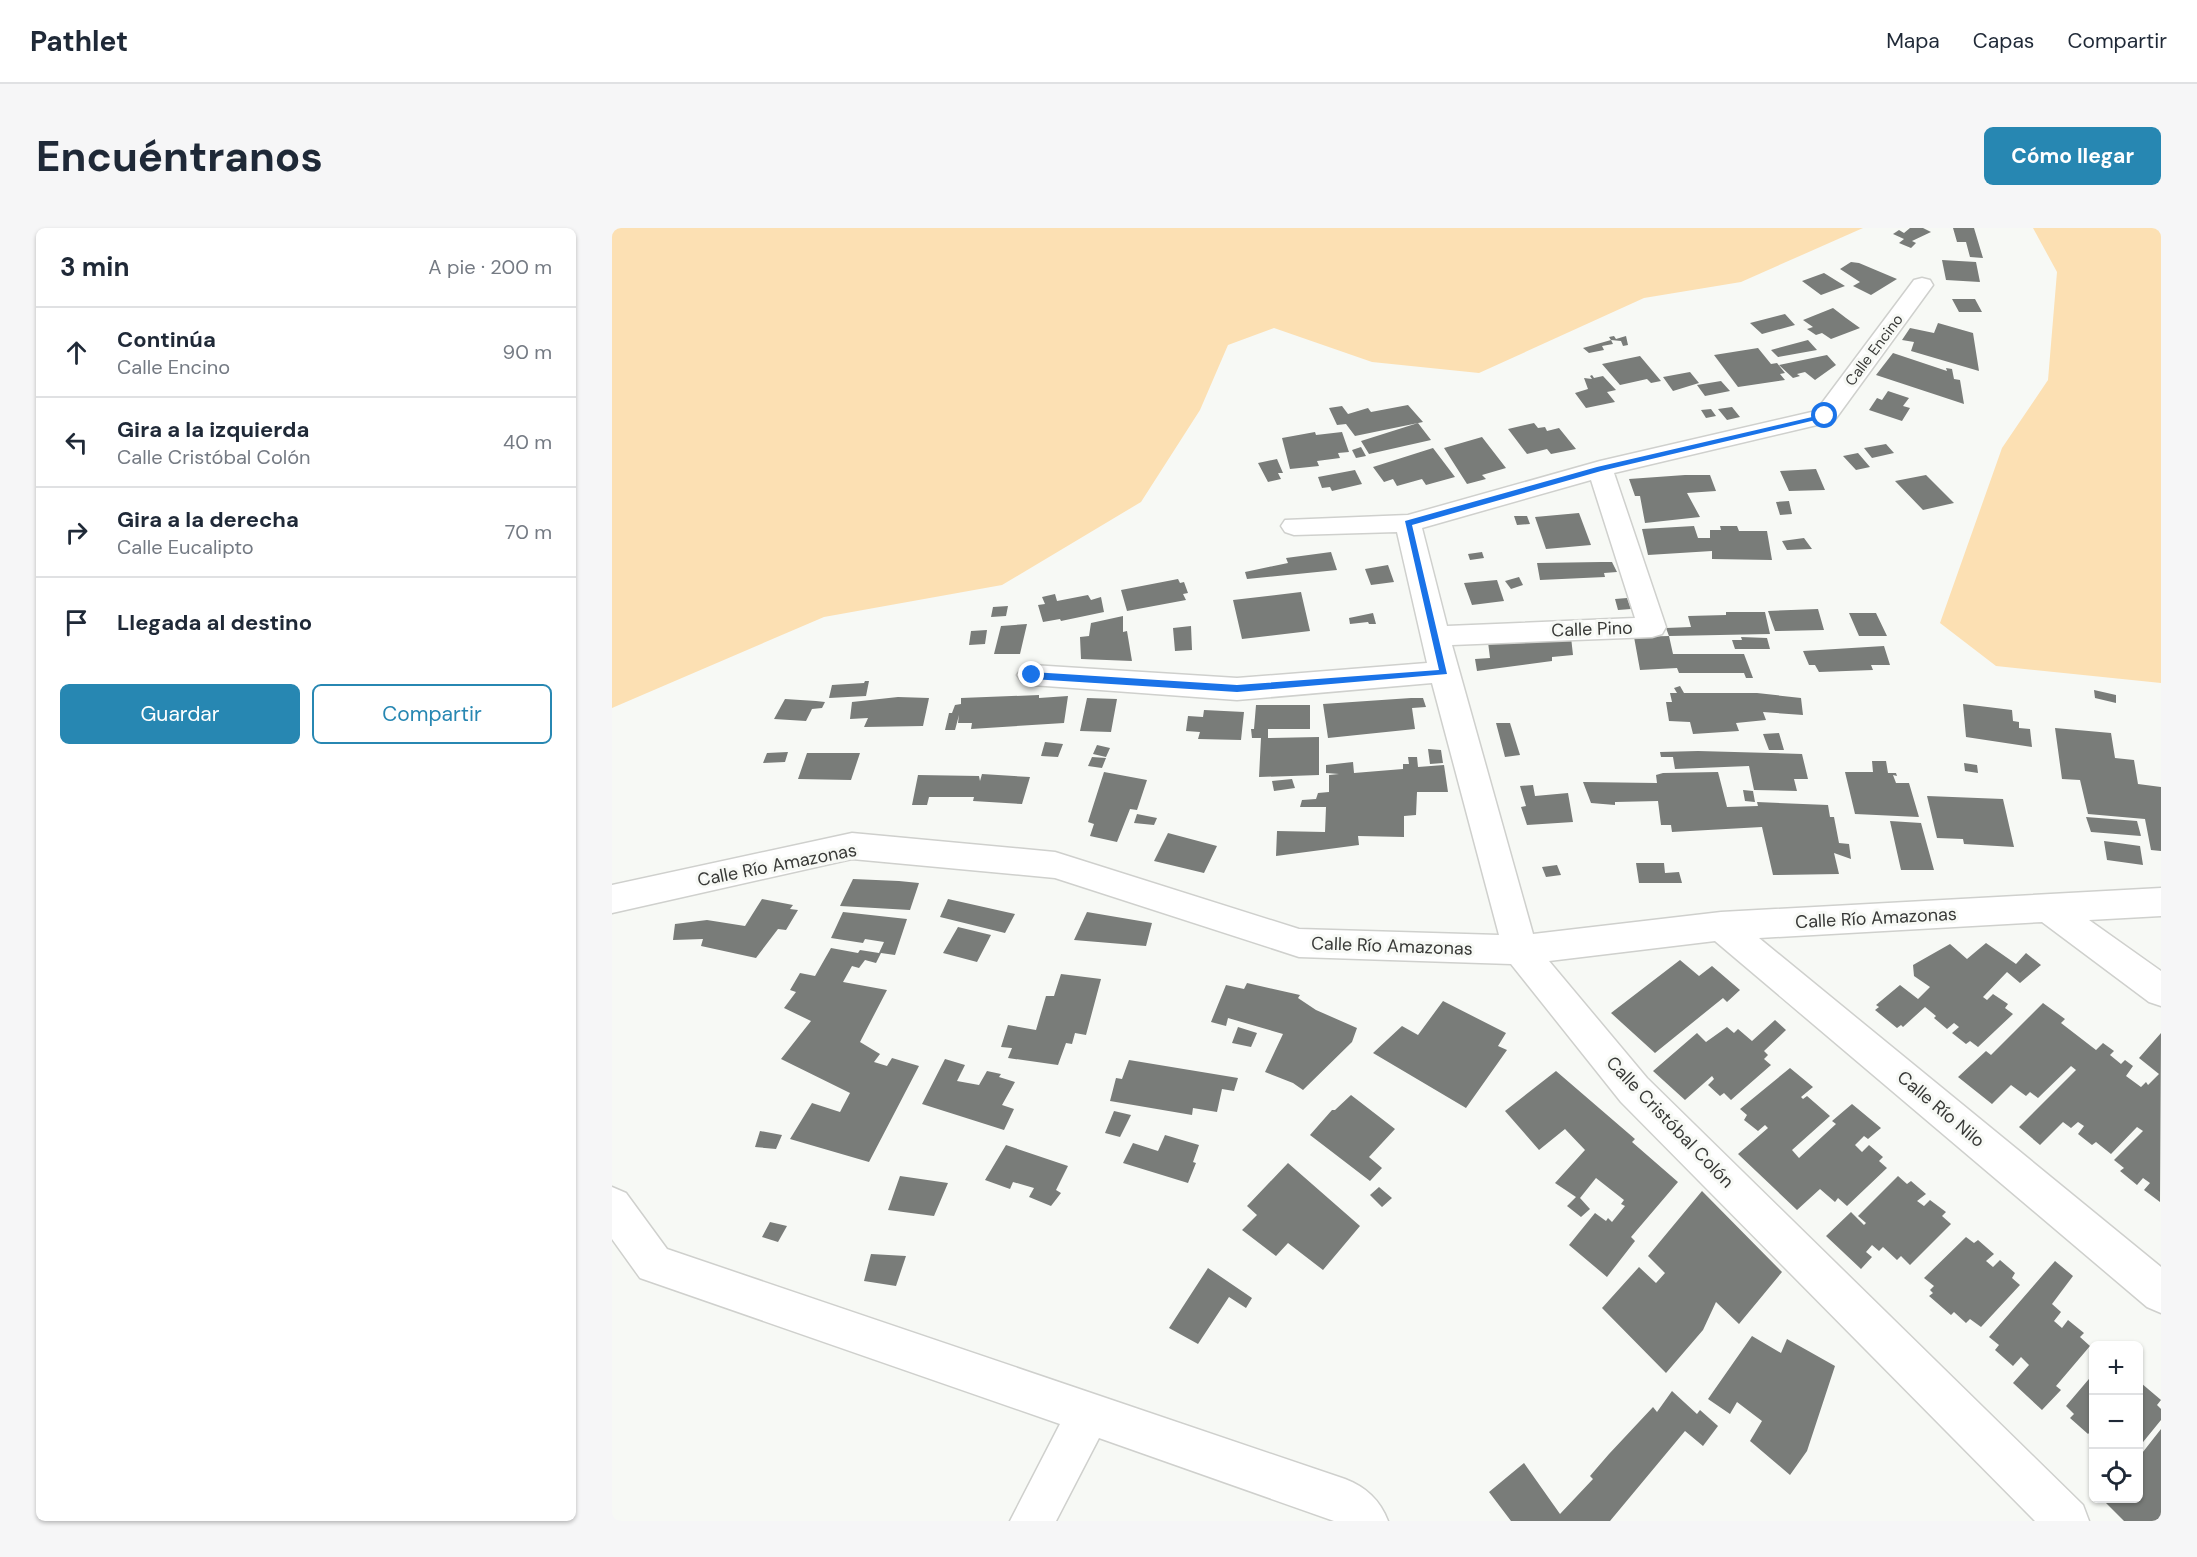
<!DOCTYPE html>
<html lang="es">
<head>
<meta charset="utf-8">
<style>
	:root { --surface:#fff; --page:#f6f6f7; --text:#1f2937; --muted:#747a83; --line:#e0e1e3; --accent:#2787b2 }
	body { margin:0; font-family:"DM Sans",sans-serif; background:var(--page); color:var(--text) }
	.controls { position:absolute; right:18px; bottom:18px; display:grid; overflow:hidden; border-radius:9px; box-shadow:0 2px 4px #0004 }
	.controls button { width:54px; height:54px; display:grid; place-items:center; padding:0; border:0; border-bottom:2px solid var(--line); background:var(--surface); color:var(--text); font:30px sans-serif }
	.stop { position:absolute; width:18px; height:18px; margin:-14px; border:4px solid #1a73e8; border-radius:50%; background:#fff }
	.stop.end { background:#1a73e8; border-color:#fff; box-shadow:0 2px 6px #0008 }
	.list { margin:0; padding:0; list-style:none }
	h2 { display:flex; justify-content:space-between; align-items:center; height:78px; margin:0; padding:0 24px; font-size:26px }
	h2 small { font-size:20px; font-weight:400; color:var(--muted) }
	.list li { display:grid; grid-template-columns:39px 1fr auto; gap:18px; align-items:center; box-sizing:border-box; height:90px; padding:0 24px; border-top:2px solid var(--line) }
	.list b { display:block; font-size:22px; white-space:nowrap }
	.list p { margin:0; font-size:20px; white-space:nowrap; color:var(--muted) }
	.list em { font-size:20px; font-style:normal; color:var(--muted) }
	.actions { display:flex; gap:12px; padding:18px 24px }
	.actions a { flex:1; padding:14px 0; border:2px solid var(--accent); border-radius:9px; text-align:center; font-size:21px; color:var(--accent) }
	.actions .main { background:var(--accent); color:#fff }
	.icon { flex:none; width:33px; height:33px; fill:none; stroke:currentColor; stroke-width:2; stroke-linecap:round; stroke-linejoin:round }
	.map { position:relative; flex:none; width:1549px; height:1293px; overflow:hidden; border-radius:9px }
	header { display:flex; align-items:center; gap:36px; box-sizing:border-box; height:84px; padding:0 30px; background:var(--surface); border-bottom:2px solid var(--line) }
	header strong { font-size:28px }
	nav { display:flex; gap:33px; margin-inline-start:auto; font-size:21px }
	.intro { display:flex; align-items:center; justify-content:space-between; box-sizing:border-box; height:144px; padding:0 36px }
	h1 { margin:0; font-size:42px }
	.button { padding:15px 27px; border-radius:9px; background:var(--accent); color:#fff; font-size:21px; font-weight:700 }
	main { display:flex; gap:36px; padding:0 36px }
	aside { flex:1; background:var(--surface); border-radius:9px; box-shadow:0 2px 4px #0004 }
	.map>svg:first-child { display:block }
	.green { fill:#fce0b3 }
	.building { fill:#797c79 }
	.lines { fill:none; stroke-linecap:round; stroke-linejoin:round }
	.minor-casing { stroke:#cfd0cd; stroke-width:3 }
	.minor { fill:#fff; fill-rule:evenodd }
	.route { fill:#1a73e8 }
	.labels { text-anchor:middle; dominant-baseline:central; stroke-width:6; stroke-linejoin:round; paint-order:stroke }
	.far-street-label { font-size:15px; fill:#383937; stroke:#f7f9f5 }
	.street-label { font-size:18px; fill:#383937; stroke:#f7f9f5 }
</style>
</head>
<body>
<header>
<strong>Pathlet</strong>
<nav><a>Mapa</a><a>Capas</a><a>Compartir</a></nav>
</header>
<div class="intro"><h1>Encuéntranos</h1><a class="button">Cómo llegar</a></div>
<main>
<aside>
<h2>3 min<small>A pie · 200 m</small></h2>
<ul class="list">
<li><svg class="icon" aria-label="ahead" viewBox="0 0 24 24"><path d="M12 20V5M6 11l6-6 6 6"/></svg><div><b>Continúa</b><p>Calle Encino</p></div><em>90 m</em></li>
<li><svg class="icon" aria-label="left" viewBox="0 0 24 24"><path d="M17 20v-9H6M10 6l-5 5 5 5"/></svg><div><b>Gira a la izquierda</b><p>Calle Cristóbal Colón</p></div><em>40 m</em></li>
<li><svg class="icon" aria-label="right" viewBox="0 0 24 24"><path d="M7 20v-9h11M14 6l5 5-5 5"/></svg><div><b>Gira a la derecha</b><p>Calle Eucalipto</p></div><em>70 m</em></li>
<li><svg class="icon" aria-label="arrive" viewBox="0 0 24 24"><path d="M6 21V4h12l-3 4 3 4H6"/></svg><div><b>Llegada al destino</b></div></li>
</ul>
<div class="actions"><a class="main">Guardar</a><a>Compartir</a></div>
</aside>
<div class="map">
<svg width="1549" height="1293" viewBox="0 0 1549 1293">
	<rect width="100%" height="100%" fill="#f7f9f5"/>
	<path class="green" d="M0,0h1251l-122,54 -97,16 -165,75 -107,-11 -98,-34 -46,17 -28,65 -59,92 -139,83 -178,32 -212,91z
		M1421,0h128v455l-165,-17 -56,-43 62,-175 46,-68 9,-108z"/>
	<path class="building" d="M1298,0h13l8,4 -19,9 4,2 -5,5 -12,-5 5,-4 -11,-5 6,-4 5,3z
		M1341,0h21l9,30 -13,-1 -4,-15h-9z
		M1330,32l34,2 4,20 -34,-2z
		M1239,34l8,1 38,16 -26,16 -18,-9 7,-4 -20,-13z
		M1212,45l21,13 -24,9 -19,-14z
		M1340,71h23l7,13h-23z
		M1221,80l13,10 14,10 -29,11 -9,-6 -6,2 -9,-6 6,-2 -10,-7z
		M1173,86l10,11 -33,9 -12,-11z
		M1326,95l35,10 6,38 -68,-20 3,-9 -12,-2 8,-12 24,5z
		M1002,108l2,3 10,-3 2,9 -5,1 -2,-5 -10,-1 -2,-3z
		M999,112l2,4 -11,2 2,4 -15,3 -6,-5z
		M1196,112l9,10 -39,7 -7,-7z
		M1146,120l13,16 6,-1 8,10 -5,1 5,6 -47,7 -24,-32z
		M1281,125l54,18 -1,-3 6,1 2,10 6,1 4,24 -88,-29z
		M1215,127l9,10 -21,15 -10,-8 -8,2 3,2 -7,2 -14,-13z
		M1028,128l21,25 -10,2 -4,-4 -27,6 -18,-21z
		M1078,144l9,11 -26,8 -10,-14z
		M980,147l2,3 9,-2 13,14 -9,2 8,10 -29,6 -11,-15 13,-4 -4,-11 8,1 -2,-3z
		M1109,153l9,10 -25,5 -8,-11z
		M1276,163l21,7 -6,8 7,2 -8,13 -33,-11 8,-12 5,2z
		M796,177l15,17 -68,14 -9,-12 -9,1 -8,-17 13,-2 6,8 20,-6 3,4z
		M1120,179l8,10 -13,3 -9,-11z
		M1099,181l5,7 -10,2 -5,-8z
		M806,195l13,17 -62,14 -8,-13z
		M922,195l4,5 7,-1 2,4 12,-3 17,21 -25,5 -4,-5 -20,5 -19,-25z
		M703,204l1,3 26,-3 7,20 -11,1 2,5 -23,3 2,5 -29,3 -8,-31z
		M870,209l24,31 -24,7 4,4 -19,5 -23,-36z
		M1274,216l8,9 -22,5 -8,-10z
		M749,219l5,9 -10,2 -4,-8z
		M821,220l22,29 -29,8 -4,-6 -25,7 -4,-7 -9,3 -11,-15z
		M1246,225l12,14 -14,3 -13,-14z
		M665,231l6,14h-5l3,6 -13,3 -10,-19z
		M1204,241l9,21 -36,1 -9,-20z
		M743,242l7,14 -30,7 -2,-4 -8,1 -4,-11z
		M1073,247h25l6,16 -29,2 13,24 -55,6 -5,-27h-5l-6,-17z
		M1314,247l28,28 -31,7 -28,-29z
		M1177,273l3,13 -12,1 -4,-13z
		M967,285l12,32 -45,4 -11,-32z
		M902,288h13l3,8 -13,1z
		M1082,298l4,12h12v-8h11l-1,-4h17l2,5h28l5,29 -60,-1v-8l-64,4 -6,-26z
		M1192,310l8,11 -25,1 -5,-9z
		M719,324l6,18 -90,9 -2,-7 43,-9 -2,-5z
		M870,324l2,6 -14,2 -2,-6z
		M989,334h11l5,10 -13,1 1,4 -65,3 -3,-17z
		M776,337l6,17 -23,3 -6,-16z
		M907,349l4,8 -12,4 -6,-8z
		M566,351l2,4 4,-1 4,11 -5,1 3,6 -59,11 -6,-21z
		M885,352l7,21 -32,4 -8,-22z
		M689,364l9,39 -68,8 -9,-39z
		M443,366l2,7 31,-6 3,5 10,-3 3,15 -43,9 -1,-2 -17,3 -5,-17 7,-1 -3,-7z
		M1015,370l4,11 -13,1 -3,-11z
		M396,378l-2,10 -15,1 2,-10z
		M1206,381l6,21 -49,1 -7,-20z
		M1114,384h39l5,22 -101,2 -3,-8 25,-1 -3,-11 38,-1z
		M761,385l3,11h-7l-1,-2 -18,2 -1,-6z
		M1237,385h27l11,23h-28z
		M511,388v16l4,-1 5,30 -51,-2 -1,-22 9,-1 2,-13z
		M415,396l-7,30h-26l7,-28z
		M579,398l1,24 -17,1 -2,-23z
		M375,402l-2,14 -16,1 2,-14z
		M1057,408l4,18h71l9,24h-7l-2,-5h-65l-2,-5 -37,2 -6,-33z
		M959,409l2,18 -21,2v4l-75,10 -2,-12 15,-1 -2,-16z
		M1129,409l26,1 3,11h-35l-3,-9h10z
		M1272,418l6,19h-19l2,5 -54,2 -4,-7h-6l-6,-14z
		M253,453h4l-3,15 -37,2 3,-13 32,-2z
		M1068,458l4,7h73l44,5 2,17 -40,-3 3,8 -30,3 3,8 -46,3 -3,-12 -21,-1 -3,-19h6l-2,-9h7l-3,-5z
		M1482,462l22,5v8l-21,-5z
		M427,467v3l29,-2 -4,27 -93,6 1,-6h-14l1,-8 -4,15h-10l4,-17h3l3,-8 6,-1v-6z
		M286,469l31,1 -6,28 -59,1 4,-9 -18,1 2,-17z
		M475,470l30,1 -6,33 -31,-1z
		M799,470h12l3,9 -14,1 3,21 -87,9 -5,-34z
		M173,471l31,2 9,1 -3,6 -10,1 -6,12 -32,-2z
		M1351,476l49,6 1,11 6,1v6l11,1 2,18 -66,-10z
		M644,477h54v24h-42v9l51,-1v38l-60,2 2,-39h-9l-1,-9h3z
		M592,482l40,2 -3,28 -43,-1 2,-7 -14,-1 2,-15 15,1z
		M884,495h14l10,32 -15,2z
		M1443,500l56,5 4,25 19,2 4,24 23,3v64l-10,-1 -6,-31 -57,-5 -8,-34 -18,-1z
		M1167,505l5,17h-15l-6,-16z
		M433,514l18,2 -5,13 -17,-1z
		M485,517l13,3 -4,9 -13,-3z
		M816,521l13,1 2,13 -13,1z
		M1086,523l104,3 6,25h-14l3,12 -43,-1 -5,-24 -74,3 -2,-12h-12l-1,-5z
		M176,524l-3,10 -22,1 4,-10z
		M195,525h53l-9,27 -53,-1z
		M480,529l14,1 -4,10 -14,-2z
		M796,529h9l1,10 26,-2 4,27h-31l-1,23 -12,1v21l-46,-1 1,9 -83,11 1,-25 48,1 1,-25h-26l2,-7 14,-1 2,-6 11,-1v-17l10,-1 -13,-1v-8l27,-3 1,11 49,-4v-5h6z
		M1260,533h14l2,12h8l1,3 -4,-1 3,8h13l10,34 -64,-3 -10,-42h28z
		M1352,535l13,2 1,8 -13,-2z
		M492,544l43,8 -10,30 -7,-1 -13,33 -27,-6 4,-12 -6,-2z
		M1106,544l9,35 31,-1 -1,-4 71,3 2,12h4l5,26 10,1 2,15 -17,-6 5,21 -66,1 -11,-48 -90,5 -1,-7h-10l-3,-24 -43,1v3l-24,-2 -8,-21 74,1 -1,-8 7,-2z
		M370,546l48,3 -8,27 -49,-3 1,-4h-45l-2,8h-15l6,-30 61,1 1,5z
		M680,551l3,9 -21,3 -2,-10z
		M921,557l2,11 33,-3 5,29 -46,3 -6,-18 5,-1 -6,-20z
		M1131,562l10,1 2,11 -10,-1z
		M1315,568l76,3 11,48 -50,-3 -1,-5 -26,-1z
		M525,586l20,4 -3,7 -20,-2z
		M1474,589l51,4 4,15 -50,-4z
		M1278,593l31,2 13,47h-33z
		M556,605l49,13 -13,27 -50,-12z
		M1492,613l36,5 3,19 -36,-5z
		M1024,635h28l1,10 14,-1 3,11h-43z
		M945,637l4,10 -15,2 -4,-10z
		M241,651l46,2 20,2 -9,27 -70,-4z
		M150,671l31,6 -3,4 8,1 -12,20 -8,-1 -22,29 -55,-12 2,-7 -30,1 2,-16 32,-4 38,6z
		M336,671l67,15 -10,19 -65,-16z
		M231,684l64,7 -12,36 -14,-2 -5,10 -11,-3 -6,8 -7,-2 -9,16 44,8 -27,52 20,12 -6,8 13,4 5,-8 27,8 -50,96 -79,-23 22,-36 28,9 10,-19 -69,-34 30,-38 -27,-13 12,-16 -6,-2 10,-17 15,3 16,-28 27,5 2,-3 19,3 5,-11 -19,-3 -2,4 -32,-5z
		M475,684l65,11 -6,23 -72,-6z
		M346,699l33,8 -14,27 -34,-9z
		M1374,715l30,21 10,-11 15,12 -21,18 -13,-11 -24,25 4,3 6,-6 15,10 -3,4 8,6 -35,33 -8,-6 -4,3 -14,-11 7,-6 -5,-4 -7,6 -13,-11 2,-2 -11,-9 -22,20 -2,-2 -4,3 -22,-18 4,-3 -3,-2 24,-20 18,14 12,-12 -16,-11 -1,-11 37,-21 17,15z
		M1068,732l19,16 13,-10 28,24 -13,12 -4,-4 -68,55 -44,-40z
		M449,746l40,5 -15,56 -11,-2 -3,11 -6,-1 -8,22 -50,-7 4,-10 -11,-1 7,-22 28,5 10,-34h8z
		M635,755l53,12 -2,3 18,12 41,18 -5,14 -49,48 -10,-7 -28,-11 18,-38 -55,-16 -2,8 -15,-4 15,-37 18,4z
		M831,773l63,32 -8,13 9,4 -41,58 -93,-55 29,-27 16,9z
		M1431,775l22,16 -4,4 35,27 7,-7 11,8 -4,4 11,9 4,-4 8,6 -7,10 15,11 5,-5 2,3 11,-11 -20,-16 22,-25 -1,169 -16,-12 6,-7 -7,-5 -6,7 -17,-14 4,-3 -10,-8 29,-29 -6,-4 -26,27 -15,-12 -4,3 -14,-11 6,-8 -6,-4 -7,6 -8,-6 -23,23 -21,-18 57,-57 -5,-4 -33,32 -8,-6 -4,4 -15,-11 -19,19 -34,-27 28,-26 5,4z
		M1163,792l11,10 -22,21 4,4 -4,4 7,6 -40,35 -7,-7 -4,3 -12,-11 6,-6 -2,-3 -27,24 -32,-29 44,-38 9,9 21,-15 7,6 4,-4 14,12z
		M626,799l19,6 -6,14 -19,-4z
		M333,831l20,6 -8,16 22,4 8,-14 14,3 -2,3 16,5 -13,23 12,4 -10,21 -82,-26z
		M517,832l97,16 12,2 -4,13 -12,-2 -5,23 -24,-4 -1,7 -82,-14 6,-23 6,1z
		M1178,840l23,19 -12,10 2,2 4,-3 23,20 -38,34 7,8 37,-34 -4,-3 20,-17 29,24 -13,11 -4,-3 -9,9 7,7 7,-7 14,12 -4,4 8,7 -40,38 -9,-8 -3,4 -15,-13 -23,21 -59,-56 30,-26 -3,-3 -7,6 -14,-11 3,-5 -7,-6z
		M944,843l79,68 -3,3 46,40 -47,55 4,4 -28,36 -38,-32 26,-32 11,8 2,-3 4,4 13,-16 -4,-2 3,-4 -28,-22 -16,20 10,11 -9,8 -14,-11 9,-9 -21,-14 30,-33 -20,-21 -26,21 -34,-39z
		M739,867l44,34 -26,28 13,11 -12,13 -60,-46 22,-25h3z
		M502,883l17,4 -11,22 -15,-4z
		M148,903l22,4 -6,14 -21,-2z
		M553,907l34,10 -6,17 3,1 -8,20 -65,-20 10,-20 25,8z
		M394,917l62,21 -12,24 5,3 -10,13 -22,-9 5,-9 -21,-6 -3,7 -25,-9z
		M676,935l72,63 -37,44 -35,-27 -12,13 -34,-26 15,-15 -10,-9z
		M288,948l48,7 -14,33 -46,-6z
		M1286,948l9,8 4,-3 15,13 -9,7 7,5 6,-6 16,12 -4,4 9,8 -41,41 -9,-9 -4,4 -14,-13 -4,4 -7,-6 -6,7 6,5 -11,12 -35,-33 25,-24 13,13 2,-2 -8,-7z
		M767,959l13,11 -10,9 -12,-12z
		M1090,963l80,81 -43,52 -23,-22 -13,28 -37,43 -64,-65 37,-41 17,16 9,-10 -17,-17z
		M158,994l17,4 -9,16 -16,-5z
		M1354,1009l8,6 4,-3 16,14 -8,7 7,6 7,-7 15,13 -3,5 8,7 -39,42 -11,-8 -4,4 -12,-11 -3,3 -22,-19 4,-3 -3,-3 4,-4 -10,-8z
		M259,1026l35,2 -10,30 -32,-5z
		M1443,1033l18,15 -21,28 9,8 -7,9 8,7 6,-8 16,13 -4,4 10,9 -34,40 5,4 -19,20 -29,-27 16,-18 -8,-8 -8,9 -18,-16 4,-5 -10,-8z
		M596,1040l44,30 -6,10 -17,-11 -31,47 -29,-16z
		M1140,1108l29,17 6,-14 48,27 -28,85 -17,24 -40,-34 12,-20 -25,-19 -7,12 -22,-15z
		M1482,1145v55l-6,6 -18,-16 4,-4 -8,-8z
		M1529,1155l20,17 -4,5 4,4v11l-22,27v-61z
		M1060,1163l25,23 3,-4 18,16 -15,20 -18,-15 -75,90h-99l-22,-29 35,-29 36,51 33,-35 -3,-3 19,-22 44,-47 4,5z
		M1549,1201v92h-37l-20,-20 2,-3h33v-41z"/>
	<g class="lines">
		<defs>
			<path id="minor" d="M1310,50l8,2 3,5 -99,136 -220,52 52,154 -4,7 -10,3 -200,8 81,289 188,-22 440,-24v28l-72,4 72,51v35l-12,-4 -107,-80 -283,16 402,329v46l-14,-6 -432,-366 -166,20 98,117 436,427 6,16h-54l-414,-419 -110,-138 -212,-7 -244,-79 -203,-19 -240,54v-28l240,-52 203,19 244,77 200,6 -67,-252 -195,17 -205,-15 -10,-3 -5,-7 5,-7 10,-3 205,13 190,-15 -30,-131 -103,3 -9,-3 -4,-6 4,-6 123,-5 192,-54 216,-50 98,-131zM979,252l44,138 -188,8 -25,-98z
				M0,959l14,6 41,56 678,230c21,8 35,21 43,42h-54l-235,-83 -43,83h-46l50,-97 -420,-146 -28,-39z"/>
		</defs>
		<use href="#minor" class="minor-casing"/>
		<use href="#minor" class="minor"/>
	</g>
	<path class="route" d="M1213,186l3,3 -227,54 -189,54 35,149 -210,18 -205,-13 -4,-4 4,-3 205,13 202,-15 -34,-149 192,-54z"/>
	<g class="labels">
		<g class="far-street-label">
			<text transform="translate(1262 122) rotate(-53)">Calle Encino</text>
		</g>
		<g class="street-label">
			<text transform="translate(980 401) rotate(-2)">Calle Pino</text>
			<text transform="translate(165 637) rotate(-11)">Calle Río Amazonas</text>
			<text transform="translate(1264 690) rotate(-3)">Calle Río Amazonas</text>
			<text transform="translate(780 718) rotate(2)">Calle Río Amazonas</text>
			<text transform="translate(1329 881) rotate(40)">Calle Río Nilo</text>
			<text transform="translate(1058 894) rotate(46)">Calle Cristóbal Colón</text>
		</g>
	</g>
</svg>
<div class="controls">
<button>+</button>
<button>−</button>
<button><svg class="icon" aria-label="locate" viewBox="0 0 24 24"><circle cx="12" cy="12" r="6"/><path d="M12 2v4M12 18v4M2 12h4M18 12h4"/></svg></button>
</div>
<div class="stop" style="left:1213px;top:188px"></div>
<div class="stop end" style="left:420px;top:447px"></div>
</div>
</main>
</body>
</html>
